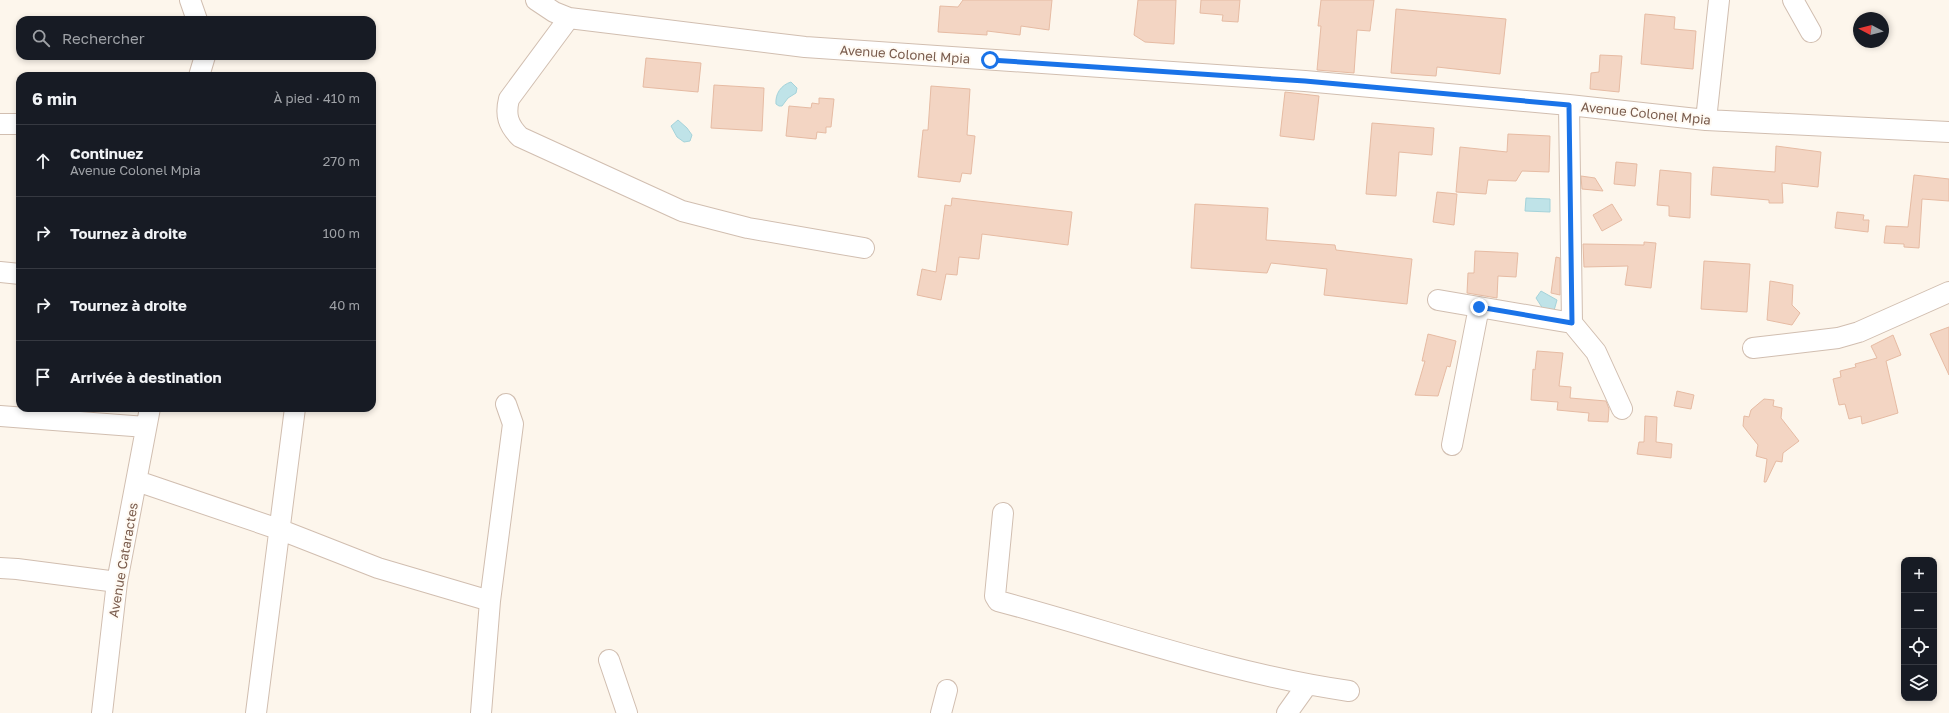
<!DOCTYPE html>
<html lang="fr">
<head>
<meta charset="utf-8">
<style>
	:root { --surface:#171b24; --page:#242831; --text:#f1f3f6; --muted:#9ea1a6; --line:#363941 }
	body { margin:0; font-family:"Golos Text",sans-serif; background:var(--page); color:var(--text) }
	.controls { position:absolute; right:12px; bottom:12px; display:grid; overflow:hidden; border-radius:8px; box-shadow:0 2px 6px #0003 }
	.controls button { width:36px; height:36px; display:grid; place-items:center; padding:0; border:0; border-bottom:1px solid var(--line); background:var(--surface); color:var(--text); font:20px sans-serif }
	.compass { position:absolute; left:1853px; top:12px; width:36px; height:36px; border-radius:50%; background:var(--surface); box-shadow:0 2px 6px #0003; rotate:277deg }
	.stop { position:absolute; width:12px; height:12px; margin:-9px; border:3px solid #1a73e8; border-radius:50%; background:#fff }
	.stop.end { background:#1a73e8; border-color:#fff; box-shadow:0 1px 4px #0008 }
	.list { margin:0; padding:0; list-style:none }
	h2 { display:flex; justify-content:space-between; align-items:center; height:52px; margin:0; padding:0 16px; font-size:17px }
	h2 small { font-size:13px; font-weight:400; color:var(--muted) }
	.list li { display:grid; grid-template-columns:26px 1fr auto; gap:12px; align-items:center; box-sizing:border-box; height:72px; padding:0 16px; border-top:1px solid var(--line) }
	.list b { display:block; font-size:15px; white-space:nowrap }
	.list p { margin:0; font-size:13px; white-space:nowrap; color:var(--muted) }
	.list em { font-size:13px; font-style:normal; color:var(--muted) }
	.icon { flex:none; width:22px; height:22px; fill:none; stroke:currentColor; stroke-width:2; stroke-linecap:round; stroke-linejoin:round }
	.map { position:relative; flex:none; width:1949px; height:713px; overflow:hidden }
	.search { position:absolute; background:var(--surface); box-shadow:0 2px 6px #0003; left:16px; top:16px; width:360px; height:44px; display:flex; align-items:center; gap:10px; box-sizing:border-box; padding:0 14px; border-radius:12px; color:var(--muted); font-size:15px }
	.panel { position:absolute; background:var(--surface); box-shadow:0 2px 6px #0003; left:16px; top:72px; width:360px; height:340px; border-radius:12px }
	.map>svg:first-child { display:block }
	.water { fill:#bfe3e8; stroke:#a5d3da }
	.building { fill:#f3d5c3; stroke:#e6bba3 }
	.lines { fill:none; stroke-linecap:round; stroke-linejoin:round }
	.minor-casing { stroke:#d1beb0; stroke-width:22 }
	.minor { stroke:#fff; stroke-width:20 }
	.route { stroke:#1a73e8; stroke-width:5 }
	.labels { text-anchor:middle; dominant-baseline:central; stroke-width:4; stroke-linejoin:round; paint-order:stroke }
	.street-label { font-size:13px; fill:#7a5c4d; stroke:#fffaf3 }
</style>
</head>
<body>
<div class="map">
<svg width="1949" height="713" viewBox="0 0 1949 713">
	<rect width="100%" height="100%" fill="#fdf6ec"/>
	<path class="water" d="M791,82l6,6 -1,5 -8,5 -6,8h-3l-3,-2c-1,-10 5,-19 15,-22z
		M678,120l9,8 5,7 -2,6 -6,1 -7,-5 -6,-11z
		M1526,198l24,1v13l-25,-1z
		M1541,291l16,9 -4,14 -8,-2 -9,-14z"/>
	<path class="building" d="M963,0h89l-3,30 -28,-4 -1,9 -33,-4v4l-49,-3 2,-26 18,1z
		M1138,0h38l-2,44 -29,-2 -11,-7z
		M1201,0h39l-2,22 -16,-1 1,-6 -23,-2z
		M1321,0h53l-4,31 -13,-1 -3,43 -37,-3 4,-44h-3z
		M1396,9l110,10 -6,55 -63,-7 -1,9 -45,-3z
		M1645,14l30,3 -1,12 22,2 -3,38 -52,-5z
		M1600,55l22,1 -3,36 -29,-3 1,-16 8,-1z
		M646,58l55,5 -3,29 -55,-5z
		M714,85l50,3 -2,43 -51,-3z
		M931,86l39,3 -3,46 8,1 -4,38 -9,-1 -2,9 -42,-5 5,-47h5z
		M1285,92l34,4 -5,44 -34,-4z
		M819,98l15,1 -3,28h-5v6l-9,-1 -1,7 -30,-3 3,-30 22,2 1,-5 7,1z
		M1372,123l62,5 -2,27 -33,-3 -3,44 -30,-2z
		M1508,134l42,2 -1,36 -27,-1 -6,10 -28,-1 -2,14 -30,-2 4,-45 47,5z
		M1776,146l45,6 -3,35 -36,-4 1,20h-14v-3l-58,-5 2,-28 62,5z
		M1616,162l21,2 -2,22 -21,-2z
		M1660,170l31,3 -1,45 -21,-2v-10l-12,-1z
		M1914,175l35,4v22l-27,-2 -3,49 -15,-1v-3l-20,-1 2,-17 22,1z
		M1581,176l14,2 8,13 -21,-2z
		M1437,192l20,2 -3,31 -21,-3z
		M952,198l120,14 -4,33 -86,-11 -3,25 -20,-2 -2,18 -11,-1 -5,26 -24,-5 5,-26 14,3 9,-67 6,1z
		M1195,204l73,4 -2,32 69,5 1,5 76,9 -5,45 -83,-9 3,-26 -56,-6 -4,10 -76,-5z
		M1612,204l10,16 -20,11 -9,-16z
		M1837,212l27,3 -1,5h6l-1,12 -33,-4z
		M1644,242l12,1 -5,45 -26,-3 3,-19 -44,1 -1,-23 61,1z
		M1475,251l43,2 -2,24 -18,-1 -1,22 -30,-5 1,-20h6z
		M1556,257l4,1v37l-9,-2z
		M1704,261l46,3 -3,48 -46,-3z
		M1770,281l23,4 -1,20 8,8 -8,12 -25,-5z
		M1949,327v48l-19,-41z
		M1428,334l28,7 -6,26 -3,-1 -9,30 -23,-1 10,-34h-3z
		M1893,335l8,20 -15,6 12,52 -36,11 -1,-8 -12,3 -4,-15 -6,1 -6,-26 8,-2 -1,-6 16,-4 -1,-3 22,-6 -6,-12z
		M1537,351l26,2 -4,33 12,1 -1,11 36,3 3,8 -1,13 -20,-1 1,-8 -32,-3 1,-8 -27,-2 2,-31 2,1z
		M1677,391l17,4 -3,14 -17,-3z
		M1764,399l10,1 -1,6 9,2 -1,10 18,23 -16,12 -1,9 -6,-1 -10,21h-2l3,-23 -11,-3 2,-11 -15,-19 1,-10 5,1 2,-7z
		M1645,416l12,1 -1,25 16,2 -1,14 -34,-4 2,-12h5z"/>
	<g class="lines">
		<defs>
			<path id="minor" d="M190,0l7,20
				M536,0l18,12 15,6 236,29 500,34 264,24 137,15 243,12
				M1793,0l18,32
				M569,18l-60,81c-4,16 -1,26 11,38l162,74 66,17 116,20
				M199,76l6,-20
				M1569,105l3,218
				M1706,120l13,-120
				M0,124h20
				M0,272l20,2
				M1438,300l134,23 24,29 26,57
				M1753,348l85,-10 21,-6 90,-40
				M0,416l146,11
				M1452,445l27,-138
				M137,481l144,49 97,38 112,33
				M1003,513l-8,83 3,5c116,31 232,73 351,90
				M0,568l17,1 100,13
				M609,660l18,53
				M102,713l15,-131 33,-174
				M256,713l39,-305
				M481,713l9,-112 23,-177 -7,-20
				M941,713l6,-23
				M1287,713l20,-28"/>
		</defs>
		<use href="#minor" class="minor-casing"/>
		<use href="#minor" class="minor"/>
	</g>
	<g class="lines">
		<path class="route" d="M990,60l315,21 264,24 3,218 -93,-16"/>
	</g>
	<g class="labels">
		<g class="street-label">
			<text transform="translate(905 54) rotate(4)">Avenue Colonel Mpia</text>
			<text transform="translate(1646 113) rotate(6)">Avenue Colonel Mpia</text>
			<text transform="translate(123 560) rotate(-80)">Avenue Cataractes</text>
		</g>
	</g>
</svg>
<div class="controls">
<button>+</button>
<button>−</button>
<button><svg class="icon" aria-label="locate" viewBox="0 0 24 24"><circle cx="12" cy="12" r="6"/><path d="M12 2v4M12 18v4M2 12h4M18 12h4"/></svg></button>
<button><svg class="icon" aria-label="layers" viewBox="0 0 24 24"><path d="M12 4l9 5-9 5-9-5zM3 14l9 5 9-5"/></svg></button>
</div>
<svg class="compass" viewBox="-18 -18 36 36"><path d="M0-13l5 13h-10z" fill="#e53935"/><path d="M0 13l5-13h-10z" fill="#9ea1a6"/></svg>
<div class="stop" style="left:990px;top:60px"></div>
<div class="stop end" style="left:1479px;top:307px"></div>
<div class="search"><svg class="icon" aria-label="search" viewBox="0 0 24 24"><circle cx="10" cy="10" r="6"/><path d="M15 15l6 6"/></svg>Rechercher</div>
<section class="panel">
<h2>6 min<small>À pied · 410 m</small></h2>
<ul class="list">
<li><svg class="icon" aria-label="ahead" viewBox="0 0 24 24"><path d="M12 20V5M6 11l6-6 6 6"/></svg><div><b>Continuez</b><p>Avenue Colonel Mpia</p></div><em>270 m</em></li>
<li><svg class="icon" aria-label="right" viewBox="0 0 24 24"><path d="M7 20v-9h11M14 6l5 5-5 5"/></svg><div><b>Tournez à droite</b></div><em>100 m</em></li>
<li><svg class="icon" aria-label="right" viewBox="0 0 24 24"><path d="M7 20v-9h11M14 6l5 5-5 5"/></svg><div><b>Tournez à droite</b></div><em>40 m</em></li>
<li><svg class="icon" aria-label="arrive" viewBox="0 0 24 24"><path d="M6 21V4h12l-3 4 3 4H6"/></svg><div><b>Arrivée à destination</b></div></li>
</ul>
</section>
</div>
</body>
</html>
